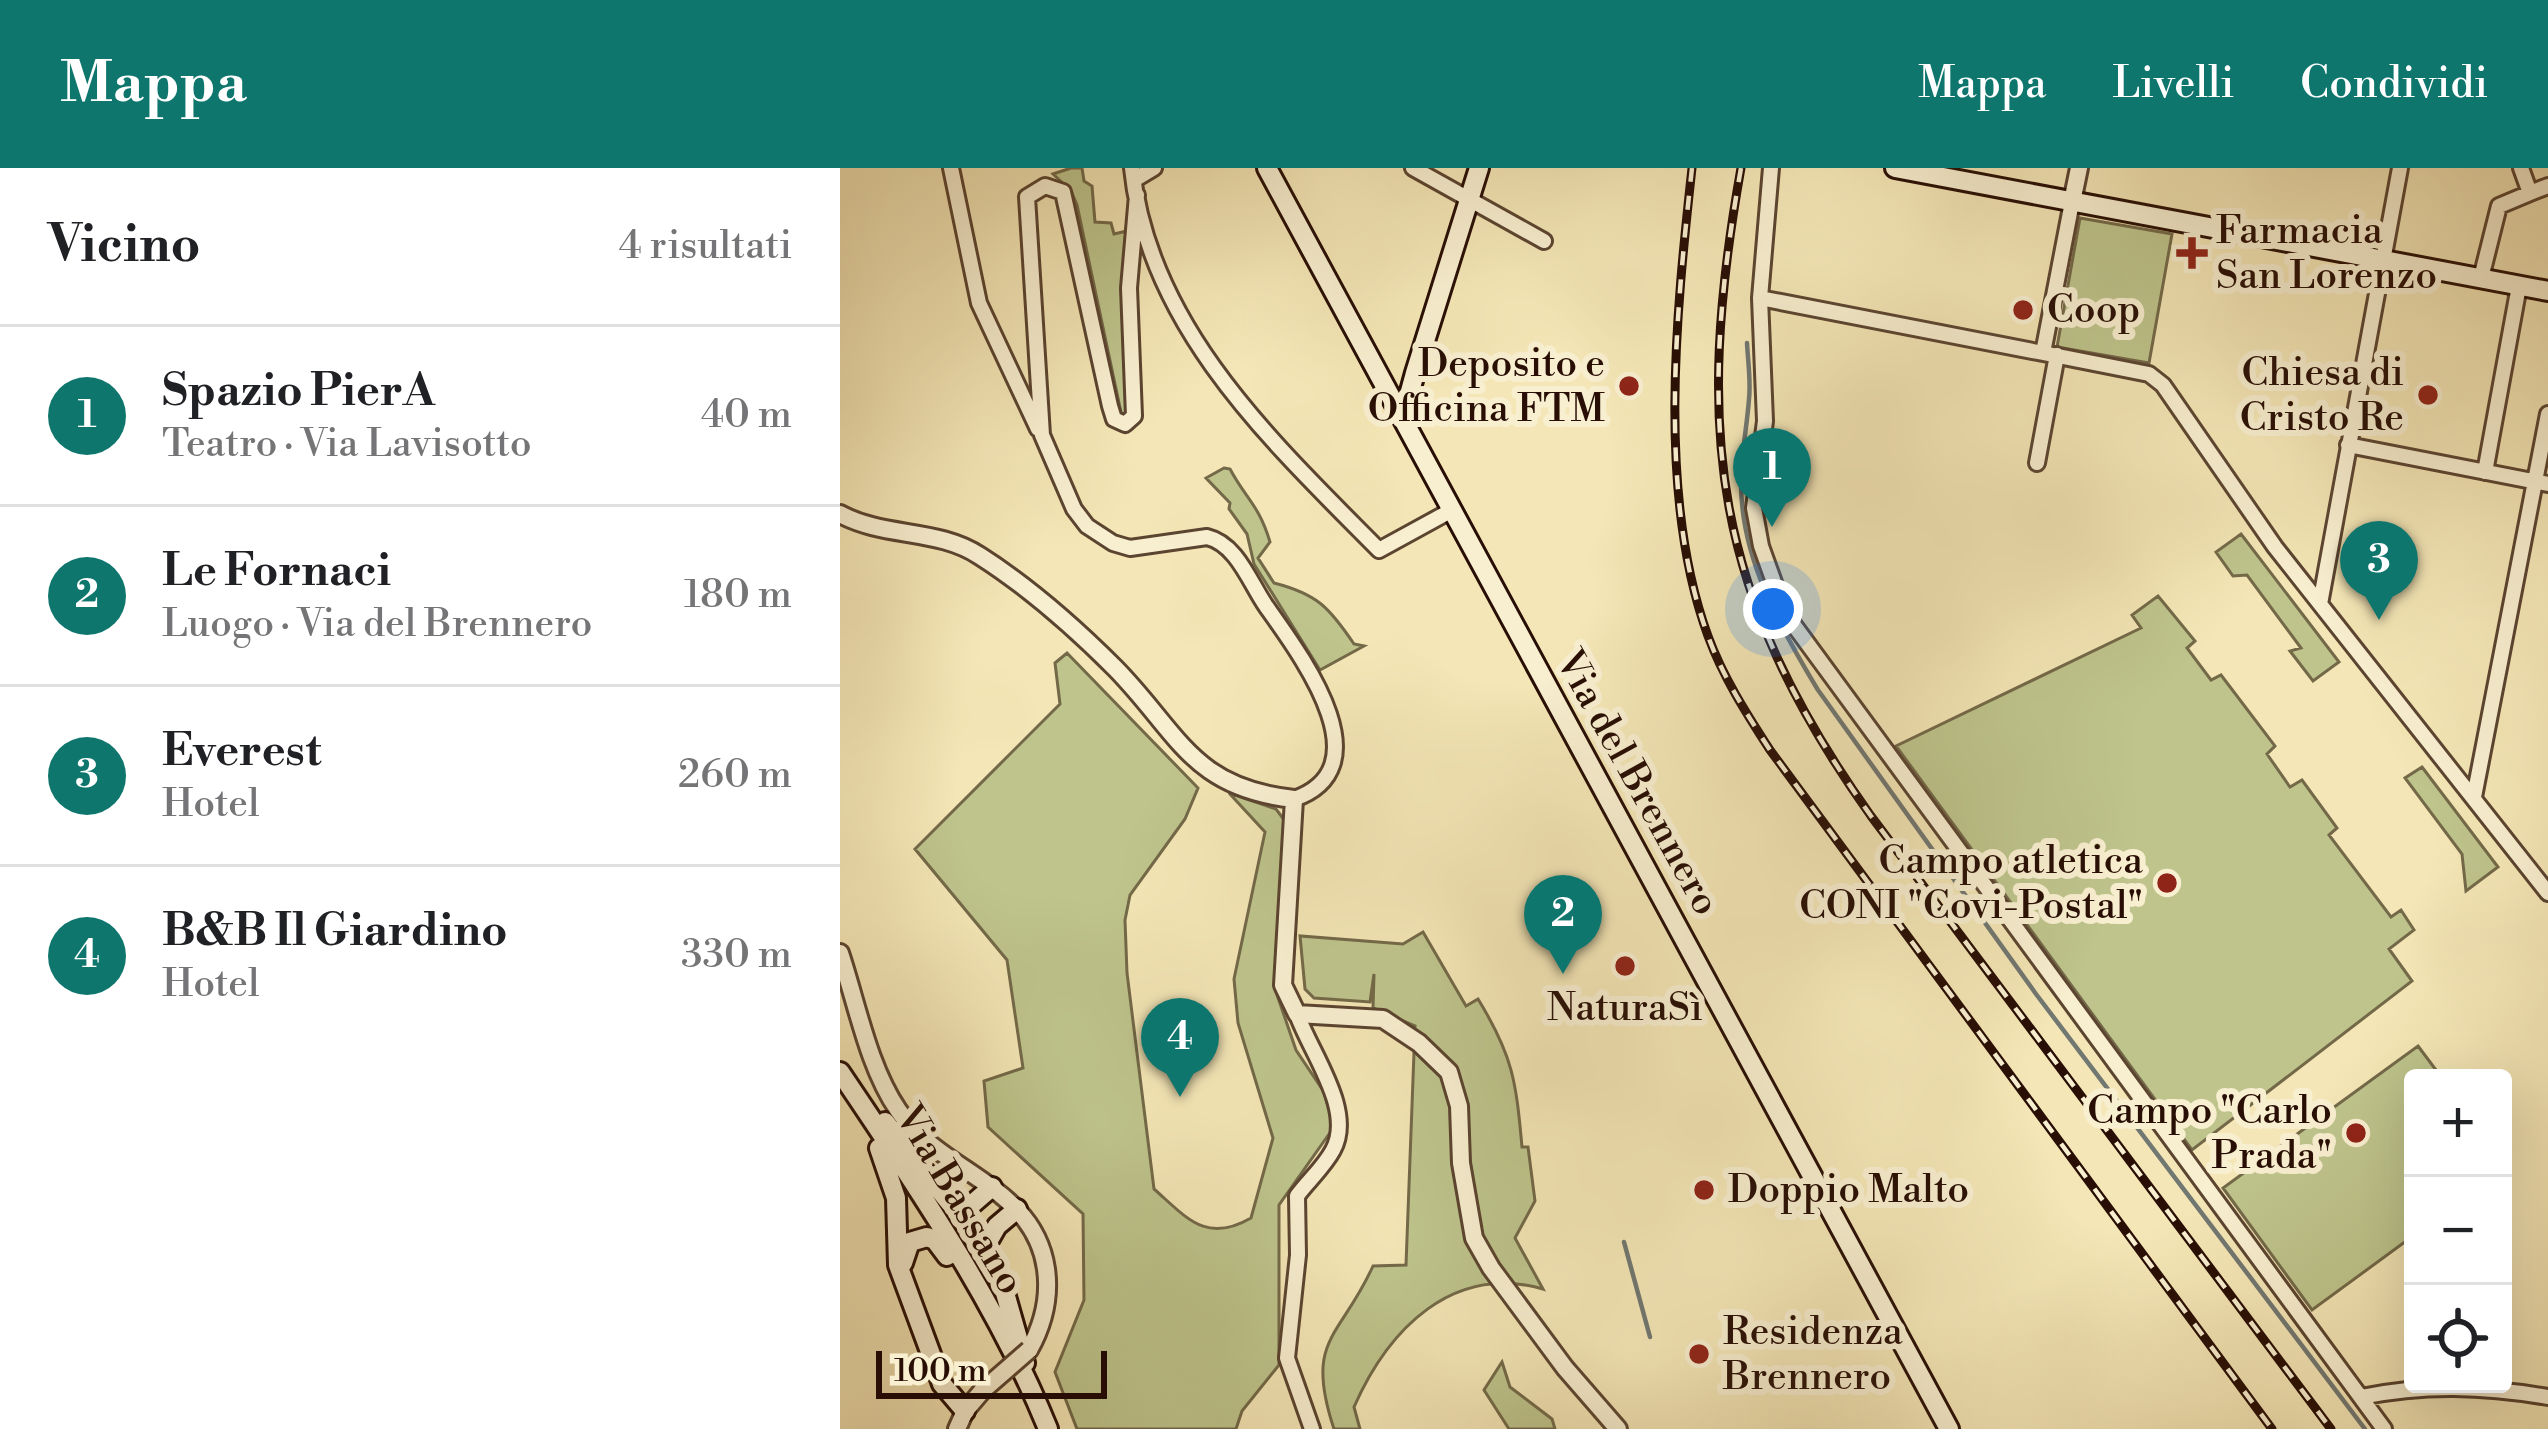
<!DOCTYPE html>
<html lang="it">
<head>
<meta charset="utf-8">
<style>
	:root { --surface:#fff; --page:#f2f2f2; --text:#202124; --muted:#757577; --line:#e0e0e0; --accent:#0f766e }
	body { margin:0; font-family:"Libre Bodoni",serif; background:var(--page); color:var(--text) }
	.controls { position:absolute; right:36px; bottom:36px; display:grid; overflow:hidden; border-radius:12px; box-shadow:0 12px 48px #0002 }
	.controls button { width:108px; height:108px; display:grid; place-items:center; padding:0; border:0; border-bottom:3px solid var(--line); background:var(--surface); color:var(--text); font:60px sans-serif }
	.scale { position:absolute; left:36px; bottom:30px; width:231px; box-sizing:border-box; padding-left:12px; border:6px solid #280e04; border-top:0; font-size:33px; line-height:42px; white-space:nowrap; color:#280e04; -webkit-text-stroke:9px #f8efd0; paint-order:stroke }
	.you { position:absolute; left:933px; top:441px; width:42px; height:42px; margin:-30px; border:9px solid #fff; border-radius:50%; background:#1a73e8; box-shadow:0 0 0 18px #1a73e833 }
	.badge { display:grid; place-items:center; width:78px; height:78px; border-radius:50%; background:var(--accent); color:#fff; font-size:39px; font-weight:700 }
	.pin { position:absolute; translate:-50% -99px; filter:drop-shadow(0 3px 6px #0008) }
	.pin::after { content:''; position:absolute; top:63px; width:42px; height:36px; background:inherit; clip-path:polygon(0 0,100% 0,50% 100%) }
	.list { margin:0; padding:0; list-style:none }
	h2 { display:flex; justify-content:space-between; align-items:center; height:156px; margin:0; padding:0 48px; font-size:51px }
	h2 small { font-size:39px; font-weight:400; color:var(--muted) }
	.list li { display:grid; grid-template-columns:78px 1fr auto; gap:36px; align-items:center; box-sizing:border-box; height:180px; padding:0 48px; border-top:3px solid var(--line) }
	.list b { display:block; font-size:45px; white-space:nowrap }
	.list p { margin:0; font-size:39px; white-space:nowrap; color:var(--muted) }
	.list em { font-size:39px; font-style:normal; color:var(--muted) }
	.icon { flex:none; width:66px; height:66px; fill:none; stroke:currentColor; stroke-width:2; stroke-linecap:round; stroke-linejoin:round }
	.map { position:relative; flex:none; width:1708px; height:1261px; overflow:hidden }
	header { display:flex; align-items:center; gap:72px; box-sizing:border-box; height:168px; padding:0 60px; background:var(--accent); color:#fff }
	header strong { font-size:57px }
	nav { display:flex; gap:66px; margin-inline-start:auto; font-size:42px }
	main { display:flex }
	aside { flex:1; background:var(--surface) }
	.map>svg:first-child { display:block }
	.green { fill:#bec48c; stroke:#736948; stroke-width:3 }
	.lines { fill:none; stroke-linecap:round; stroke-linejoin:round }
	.stream { stroke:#717771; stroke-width:4.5 }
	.minor-casing { stroke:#5b4430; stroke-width:20 }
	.tertiary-casing { stroke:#5b4430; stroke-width:22 }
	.secondary-casing { stroke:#280e04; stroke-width:24 }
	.minor { stroke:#f8efd0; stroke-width:14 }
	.tertiary { stroke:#f8efd0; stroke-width:16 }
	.secondary { stroke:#f8efd0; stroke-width:18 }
	.rail-casing { stroke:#280e04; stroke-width:9 }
	.rail { stroke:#f8efd0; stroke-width:4.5; stroke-dasharray:14; stroke-linecap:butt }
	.tertiary-bridge-casing { stroke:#5b4430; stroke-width:22; stroke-linecap:butt }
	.tertiary-bridge { stroke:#f8efd0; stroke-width:16 }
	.poi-dot { fill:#8f2418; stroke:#f8efd0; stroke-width:4.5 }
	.labels { text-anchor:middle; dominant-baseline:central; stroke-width:12; stroke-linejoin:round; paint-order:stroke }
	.poi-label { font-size:39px; fill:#280e04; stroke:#f8efd0; text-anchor:start }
	.street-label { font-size:39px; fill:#280e04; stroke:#f8efd0 }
</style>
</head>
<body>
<header>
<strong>Mappa</strong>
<nav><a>Mappa</a><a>Livelli</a><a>Condividi</a></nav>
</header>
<main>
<aside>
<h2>Vicino<small>4 risultati</small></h2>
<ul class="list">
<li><span class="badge">1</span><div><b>Spazio PierA</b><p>Teatro · Via Lavisotto</p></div><em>40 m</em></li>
<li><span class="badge">2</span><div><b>Le Fornaci</b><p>Luogo · Via del Brennero</p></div><em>180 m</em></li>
<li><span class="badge">3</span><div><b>Everest</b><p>Hotel</p></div><em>260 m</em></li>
<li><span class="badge">4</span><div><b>B&amp;B Il Giardino</b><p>Hotel</p></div><em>330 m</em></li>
</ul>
</aside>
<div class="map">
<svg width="1708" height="1261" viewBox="0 0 1708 1261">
	<rect width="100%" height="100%" fill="#f4e6b6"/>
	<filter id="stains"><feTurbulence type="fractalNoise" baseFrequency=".00167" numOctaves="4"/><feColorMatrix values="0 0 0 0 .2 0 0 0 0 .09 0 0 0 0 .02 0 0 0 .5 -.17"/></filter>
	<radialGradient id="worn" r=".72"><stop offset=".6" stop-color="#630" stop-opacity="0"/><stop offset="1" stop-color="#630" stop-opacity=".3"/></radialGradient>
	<path class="green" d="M231,0h11l2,13 8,5 3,36 16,1 3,11 13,-3 -4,80 5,103 -6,3 -45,-212 -6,-14 -18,-17z
		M1240,50l92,16 -23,129 -92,-16z
		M384,300l6,1c16,30 29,36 40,73l-12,16 16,25c43,11 55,24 80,61l10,2 -44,24 -66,-106 -7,-30 -18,-25 1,-6 -24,-25z
		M1401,366l98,128 -26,19 -23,-30 11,-3 -54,-73 -14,1 -17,-24z
		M1318,428l37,45 -8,7 24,32 10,-5 54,71 -8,8 23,33 12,-7 35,48 -8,7 62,82 10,-7 13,20 -25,19 23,32 -220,169 -296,-404 245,-118 -9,-13z
		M227,485l131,135 -13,31 -55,76 -5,25 2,53 27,216c33,29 52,55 97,29l22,-80 -35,-115 -4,-44 31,-147 -36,-39 47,16 9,12 1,42 -12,123 22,64 28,42 10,35 -55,78v160l-37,46 -6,18h-159l-22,-57 29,-72 -1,-86 -95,-87 -4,-46 39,-13 -16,-108 -92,-111 145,-145 -5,-41z
		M1582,599l76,100 -32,24 -4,-37 -57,-76z
		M583,764l43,74 12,-7c35,57 38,82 44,148h6l7,54 -20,37 28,51c-91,-26 -155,41 -189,118l6,22h-26c-30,-91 6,-90 39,-163l33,-1 9,-239 -42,-18 1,-34 -4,28 -56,-4 -9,-9 -5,-53 103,8z
		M1578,878l24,32h-29v158l-101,74 -89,-122z
		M662,1194l8,25 42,32 3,10h-46l-25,-39z"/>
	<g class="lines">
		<path class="stream" d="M907,175c1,19 4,38 2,56 -2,28 -8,56 -8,84 0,76 39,144 77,207l218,304 329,435
			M784,1074l26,95"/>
		<defs>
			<path id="minor" d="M111,0l28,135 59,126
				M292,0c16,159 141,275 247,382l73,-40
				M573,0l131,73
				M931,0l-11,130 5,123 -11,87 7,38 24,67 599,816
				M294,12l20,-12
				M1690,25l18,-7
				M297,27l-8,93 5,128 -9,8 -11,-5 -4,-13 -47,-214 -18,-6 -18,11 15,238 32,74 13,17 26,17 17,5 77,-11c30,7 43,46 59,69 33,47 120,161 28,193
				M1232,34l-29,151 106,21 14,11 112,162 273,346
				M1641,110l18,-72 31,-13 -9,-25
				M920,130l283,55
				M1508,277l200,39
				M1197,295l20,-108
				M1645,304l34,-186
				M1480,436l80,-436
				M1634,629l74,-383
				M457,846c13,38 58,96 36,136 -9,17 -25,31 -36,46l1,59 -11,103 25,71
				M1521,1229c64,-13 122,-11 187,0"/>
			<path id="tertiary" d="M1232,34l7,-34
				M0,346c44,24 98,14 140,42 47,30 95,72 135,112 64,65 76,120 179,131l-11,186 14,29 86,5 36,24 30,29 10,34 2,57 13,75 17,30 74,100 53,61
				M0,785c17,51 28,113 58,157 42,63 136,75 148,159 4,29 -3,56 -17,81
				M117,1261l8,-18 17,-20"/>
			<path id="secondary" d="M427,0l682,1261
				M1055,0l653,123
				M568,254l-2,-16 9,-33 64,-205
				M0,904c76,113 157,231 208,357
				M45,954l65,81 20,3 22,-19
				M39,980l17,50 2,67 44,119 23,27
				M177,1041l-20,17 -12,21 20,46 20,70
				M63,1095l7,-21 17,-5 8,3 12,16"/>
		</defs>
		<use href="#minor" class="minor-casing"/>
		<use href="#tertiary" class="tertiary-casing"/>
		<use href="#secondary" class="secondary-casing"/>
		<use href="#minor" class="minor"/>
		<use href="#tertiary" class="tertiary"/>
		<use href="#secondary" class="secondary"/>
		<defs>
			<path id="rail" d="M852,0c-16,146 -35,329 16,468 15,41 38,77 62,114l502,679
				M901,0c-47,264 -28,426 130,648l460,613"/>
		</defs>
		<use href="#rail" class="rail-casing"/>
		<use href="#rail" class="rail"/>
		<defs>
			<path id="tertiary-bridge" d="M142,1223l47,-41"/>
		</defs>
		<use href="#tertiary-bridge" class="tertiary-bridge-casing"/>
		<use href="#tertiary-bridge" class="tertiary-bridge"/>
	</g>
	<g class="poi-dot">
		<path d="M1346 67h12v12h12v12h-12v12h-12v-12h-12v-12h12z"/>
		<circle cx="1183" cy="142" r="12"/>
		<circle cx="789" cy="218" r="12"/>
		<circle cx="1588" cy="227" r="12"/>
		<circle cx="1327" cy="715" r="12"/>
		<circle cx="785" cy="798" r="12"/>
		<circle cx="1516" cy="965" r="12"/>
		<circle cx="864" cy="1022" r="12"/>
		<circle cx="859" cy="1186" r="12"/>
	</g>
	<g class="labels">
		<g class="poi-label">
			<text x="1376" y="63">Farmacia<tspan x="1376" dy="45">San Lorenzo</tspan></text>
			<text x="1207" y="142">Coop</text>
			<text x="765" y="196" text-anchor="end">Deposito e<tspan x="765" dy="45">Officina FTM</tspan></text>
			<text x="1564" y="205" text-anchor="end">Chiesa di<tspan x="1564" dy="45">Cristo Re</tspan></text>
			<text x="1303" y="693" text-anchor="end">Campo atletica<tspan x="1303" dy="45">CONI "Covi-Postal"</tspan></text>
			<text x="785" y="840" text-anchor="middle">NaturaSì</text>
			<text x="1492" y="943" text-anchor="end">Campo "Carlo<tspan x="1492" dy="45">Prada"</tspan></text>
			<text x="888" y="1022">Doppio Malto</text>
			<text x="883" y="1164">Residenza<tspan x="883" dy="45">Brennero</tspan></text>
		</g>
		<g class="street-label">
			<text transform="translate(797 615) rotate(61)">Via del Brennero</text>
			<text transform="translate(119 1032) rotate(59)">Via Bassano</text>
		</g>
	</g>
	<rect width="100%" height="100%" filter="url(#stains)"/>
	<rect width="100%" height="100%" fill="url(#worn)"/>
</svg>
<div class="controls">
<button>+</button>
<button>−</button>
<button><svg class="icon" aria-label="locate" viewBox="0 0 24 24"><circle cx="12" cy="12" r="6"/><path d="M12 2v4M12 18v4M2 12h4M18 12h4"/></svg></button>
</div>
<div class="scale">100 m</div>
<div class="you"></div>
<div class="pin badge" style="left:932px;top:359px">1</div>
<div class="pin badge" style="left:723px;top:806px">2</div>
<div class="pin badge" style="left:1539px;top:452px">3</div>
<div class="pin badge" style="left:340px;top:929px">4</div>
</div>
</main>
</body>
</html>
